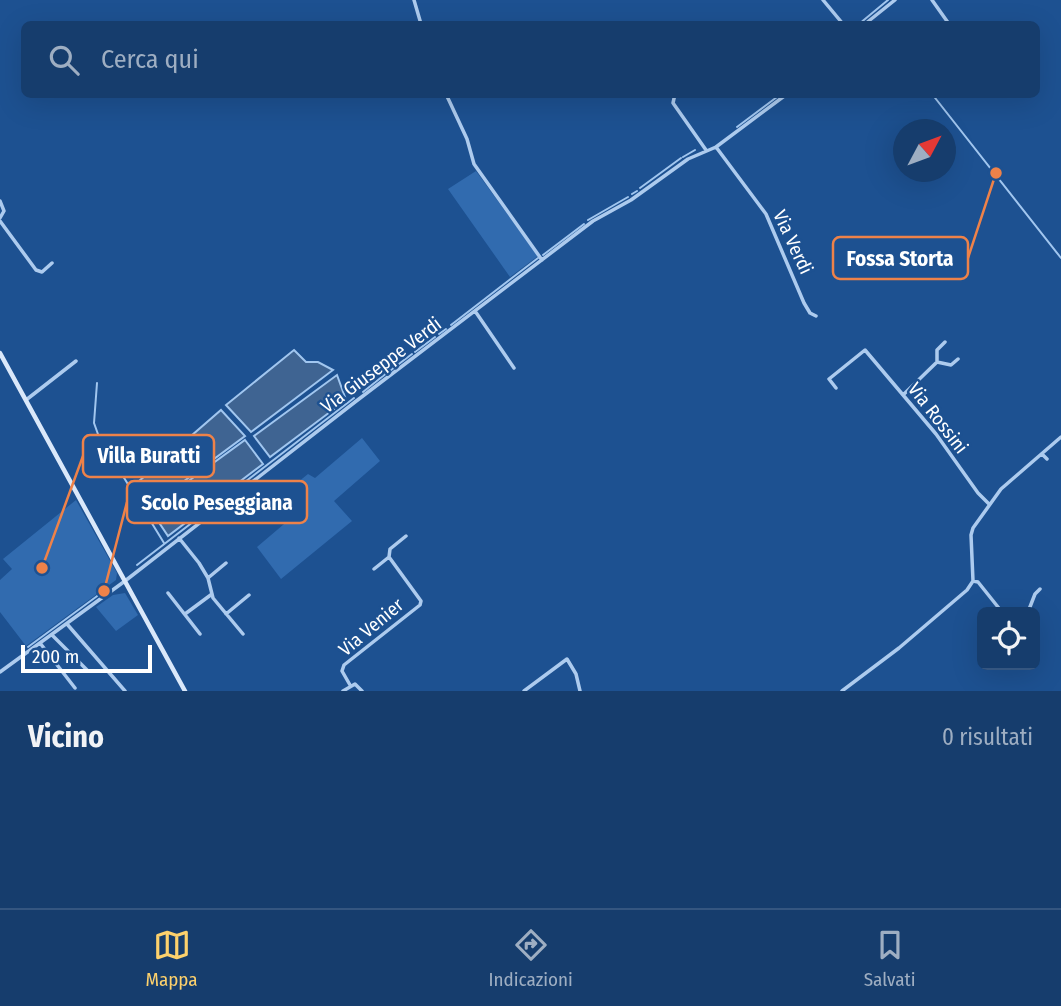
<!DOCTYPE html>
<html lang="it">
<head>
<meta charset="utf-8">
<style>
	:root { --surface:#163d6d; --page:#234875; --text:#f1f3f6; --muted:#9eaec2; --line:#355680; --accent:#fdd16c }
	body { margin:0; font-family:"Fira Sans Condensed",sans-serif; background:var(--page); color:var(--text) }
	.controls { position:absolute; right:21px; bottom:21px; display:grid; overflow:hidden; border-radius:10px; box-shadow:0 7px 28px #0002 }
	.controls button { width:63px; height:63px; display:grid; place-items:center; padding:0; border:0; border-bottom:2px solid var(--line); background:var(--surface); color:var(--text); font:35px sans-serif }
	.compass { position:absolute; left:893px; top:119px; width:63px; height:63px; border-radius:50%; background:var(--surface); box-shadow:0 7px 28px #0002; rotate:49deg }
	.scale { position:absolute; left:21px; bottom:18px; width:131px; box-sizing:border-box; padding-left:7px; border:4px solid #fff; border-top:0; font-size:19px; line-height:24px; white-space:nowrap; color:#fff; -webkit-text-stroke:5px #1d5191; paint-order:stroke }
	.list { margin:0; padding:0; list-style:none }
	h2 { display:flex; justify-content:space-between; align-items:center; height:91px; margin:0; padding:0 28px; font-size:30px }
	h2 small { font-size:23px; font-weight:400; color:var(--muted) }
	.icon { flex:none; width:38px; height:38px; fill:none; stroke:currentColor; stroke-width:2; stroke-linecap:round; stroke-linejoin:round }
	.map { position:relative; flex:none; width:1061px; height:691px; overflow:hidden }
	.search { position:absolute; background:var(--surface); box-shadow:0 7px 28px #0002; left:21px; right:21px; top:21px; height:77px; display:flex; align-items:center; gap:18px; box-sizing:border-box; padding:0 24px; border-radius:10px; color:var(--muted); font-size:26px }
	.sheet { height:217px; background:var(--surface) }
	nav { display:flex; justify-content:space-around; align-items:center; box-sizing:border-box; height:98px; border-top:2px solid var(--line); background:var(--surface); font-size:19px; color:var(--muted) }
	nav a { display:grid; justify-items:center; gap:4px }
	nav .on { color:var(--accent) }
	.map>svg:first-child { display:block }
	.green { fill:#316baf }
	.water { fill:#3f6492; stroke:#a1c6ef; stroke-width:2 }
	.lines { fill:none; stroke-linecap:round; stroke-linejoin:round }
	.stream { stroke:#a1c6ef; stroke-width:2 }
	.street { stroke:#adcbee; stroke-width:3.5 }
	.secondary { stroke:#dae8fa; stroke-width:4.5 }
	.labels { text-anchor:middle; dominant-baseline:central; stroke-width:5; stroke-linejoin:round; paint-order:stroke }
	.street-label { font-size:19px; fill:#fff; stroke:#1d5191 }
	.leader { fill:none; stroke:#ee8249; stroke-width:2.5 }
	.callout-dot { fill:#ee8249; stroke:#1d5191; stroke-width:2.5 }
	.callout { fill:#1d5191; stroke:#ee8249; stroke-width:2.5 }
	.callout-label { font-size:21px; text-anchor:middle; font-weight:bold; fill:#fff }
</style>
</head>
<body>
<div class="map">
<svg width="1061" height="691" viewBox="0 0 1061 691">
	<rect width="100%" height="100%" fill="#1d5191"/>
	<path class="green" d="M476,171l62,85 -28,21 -62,-88z
		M362,438l18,23 -46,40 18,20 -71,58 -24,-32 40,-34 -15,-18 26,-21 7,4z
		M76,500l41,73 -1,7 -90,66 -26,-34v-32l12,-11 -9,-10z
		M125,593l13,22 -22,16 -20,-24 17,-12z"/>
	<path class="water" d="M294,350l12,12h12l15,8 -82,62 -25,-27z
		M337,375l9,25 -76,57 -16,-21z
		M221,410l24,26 -92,68 -15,-22z
		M245,440l18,24 -95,72 -18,-27z"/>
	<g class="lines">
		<path class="stream" d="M859,24l29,-24
			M932,94l129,164
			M737,127l44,-33
			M683,157l12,-7
			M640,188l41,-30
			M632,194l5,-3
			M588,220l40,-23
			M543,255l41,-31
			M451,325l87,-67
			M439,334l7,-5
			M415,352l20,-15
			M391,370l21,-16
			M97,383l-3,40 5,14 65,106
			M363,392l25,-20
			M137,565l217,-167
			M28,647l76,-56"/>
		<path class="street" d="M414,0l7,24
			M823,0l20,24
			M932,0l17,24
			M865,24l30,-24
			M446,94l21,45 7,25 68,96
			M675,94l-2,9 33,47
			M716,147l50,67 38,89 6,10 6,3
			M0,201l4,10 -4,7
			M0,221l36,49 6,2 10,-9
			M475,311l39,57
			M937,362l14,3 7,-6
			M836,388l-7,-9 36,-29 71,84 42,59 11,11
			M903,395l34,-33v-12l8,-8
			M26,400l50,-39
			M1042,454l5,5
			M179,538l20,25 9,15 5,20 30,36
			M374,569l15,-12
			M208,578l18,-15
			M973,581l5,1 24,30
			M168,593l32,41
			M1028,612l7,-18 5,-5
			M185,614l27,-20
			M226,614l23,-19
			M67,624l58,67
			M52,635l36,36
			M40,643l35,45
			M0,672l125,-91 230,-179 238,-181 38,-21 57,-41 28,-12 71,-53
			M350,685l-8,-14 2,-6 76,-60 1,-4 -32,-44 1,-8 16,-13
			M343,691l12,-7 7,7
			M524,691l43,-32 9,15 4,17
			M842,691l57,-43 68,-58 6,-9 -2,-46 2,-7 28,-39 60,-52"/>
		<path class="secondary" d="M0,353l185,338"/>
	</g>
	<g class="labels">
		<g class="street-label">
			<text transform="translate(793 242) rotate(65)">Via Verdi</text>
			<text transform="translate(381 365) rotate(-37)">Via Giuseppe Verdi</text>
			<text transform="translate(938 418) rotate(52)">Via Rossini</text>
			<text transform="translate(371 627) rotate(-40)">Via Venier</text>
		</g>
	</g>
	<path class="leader" d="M996 173L968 258M42 568L83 456M104 591L127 502"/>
	<g class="callout-dot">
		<circle cx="996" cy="173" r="7"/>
		<circle cx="42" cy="568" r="7"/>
		<circle cx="104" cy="591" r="7"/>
	</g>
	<g class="callout">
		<rect x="833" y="237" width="135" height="42" rx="7"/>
		<rect x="83" y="435" width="131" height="42" rx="7"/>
		<rect x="127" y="481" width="180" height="42" rx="7"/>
	</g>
	<g class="callout-label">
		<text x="900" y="266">Fossa Storta</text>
		<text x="149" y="463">Villa Buratti</text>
		<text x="217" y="510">Scolo Peseggiana</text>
	</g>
</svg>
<div class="controls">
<button><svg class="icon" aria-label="locate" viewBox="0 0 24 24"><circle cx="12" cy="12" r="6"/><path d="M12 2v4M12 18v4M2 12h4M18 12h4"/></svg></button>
</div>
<svg class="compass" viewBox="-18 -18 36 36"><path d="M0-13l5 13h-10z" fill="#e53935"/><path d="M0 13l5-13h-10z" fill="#9eaec2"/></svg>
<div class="scale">200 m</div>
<div class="search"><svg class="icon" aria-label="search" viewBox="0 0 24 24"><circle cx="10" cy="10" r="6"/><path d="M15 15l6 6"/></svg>Cerca qui</div>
</div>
<section class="sheet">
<h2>Vicino<small>0 risultati</small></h2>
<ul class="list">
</ul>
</section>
<nav>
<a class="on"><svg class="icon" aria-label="map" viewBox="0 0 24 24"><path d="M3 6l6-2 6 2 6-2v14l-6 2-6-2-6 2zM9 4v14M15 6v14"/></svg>Mappa</a>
<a><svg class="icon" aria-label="directions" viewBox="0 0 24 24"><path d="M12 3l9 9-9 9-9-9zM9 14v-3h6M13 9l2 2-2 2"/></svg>Indicazioni</a>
<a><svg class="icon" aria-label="saved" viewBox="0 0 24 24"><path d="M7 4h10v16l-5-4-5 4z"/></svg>Salvati</a>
</nav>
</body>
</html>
